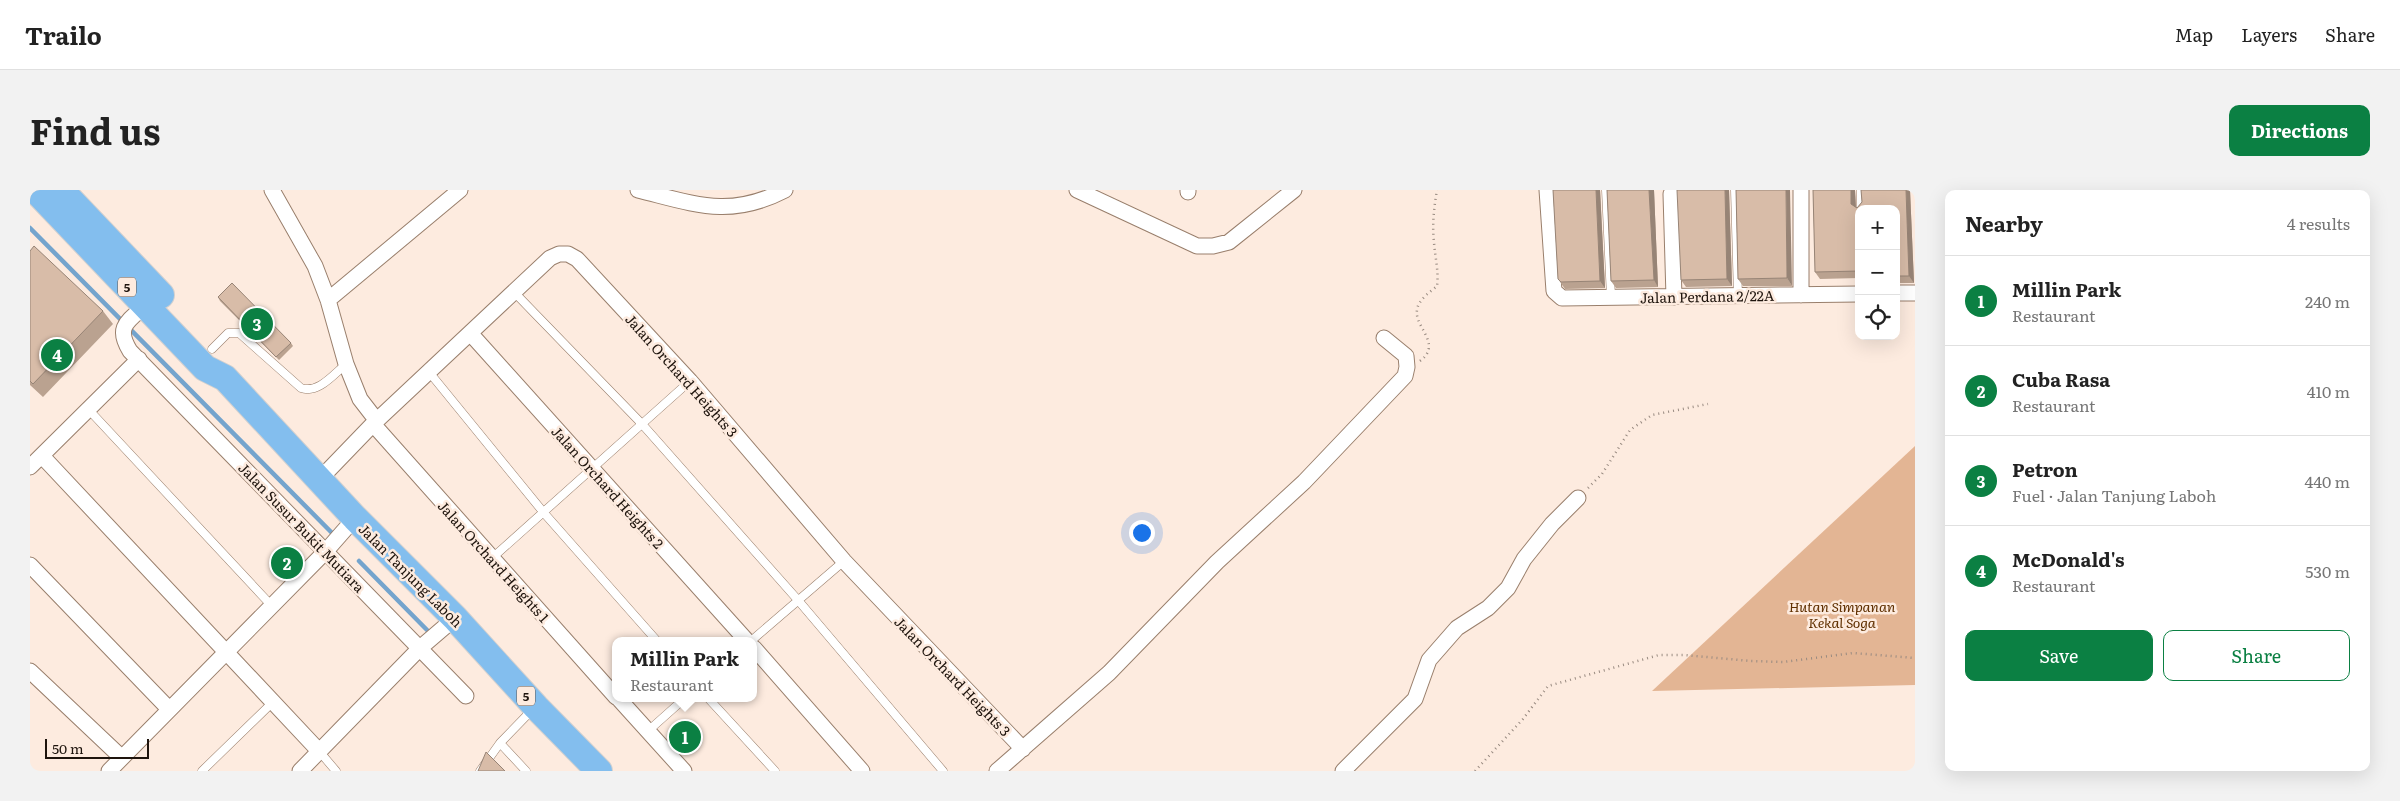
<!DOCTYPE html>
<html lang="en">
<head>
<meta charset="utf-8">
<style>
	:root { --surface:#fff; --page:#f2f2f2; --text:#222; --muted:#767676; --line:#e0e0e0; --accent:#0b8043 }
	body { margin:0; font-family:Literata,serif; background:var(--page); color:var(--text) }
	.controls { position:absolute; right:15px; top:15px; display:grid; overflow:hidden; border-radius:10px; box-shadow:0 5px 20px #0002 }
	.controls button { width:45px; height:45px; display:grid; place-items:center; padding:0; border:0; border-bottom:1px solid var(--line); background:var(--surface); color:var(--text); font:25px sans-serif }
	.scale { position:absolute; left:15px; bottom:12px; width:104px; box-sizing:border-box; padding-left:5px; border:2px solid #1e140d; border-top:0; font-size:14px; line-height:18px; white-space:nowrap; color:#1e140d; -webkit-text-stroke:4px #fdebdf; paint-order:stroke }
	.you { position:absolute; left:1111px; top:342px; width:18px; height:18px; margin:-12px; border:4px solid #fff; border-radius:50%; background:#1a73e8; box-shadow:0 0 0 8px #1a73e833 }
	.badge { display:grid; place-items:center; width:32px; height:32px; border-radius:50%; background:var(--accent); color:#fff; font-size:16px; font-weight:700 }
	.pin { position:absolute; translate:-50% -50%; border:2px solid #fff; box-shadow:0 1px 5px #0006 }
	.popup { position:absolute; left:582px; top:447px; width:145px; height:65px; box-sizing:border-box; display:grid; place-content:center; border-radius:10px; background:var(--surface); filter:drop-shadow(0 1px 4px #0005); font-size:16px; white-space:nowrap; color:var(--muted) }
	.popup b { font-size:19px; color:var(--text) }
	.popup::after { content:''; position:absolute; left:50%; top:100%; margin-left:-10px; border:10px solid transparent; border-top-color:var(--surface) }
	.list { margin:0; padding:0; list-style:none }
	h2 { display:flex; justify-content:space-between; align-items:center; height:65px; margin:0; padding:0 20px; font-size:21px }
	h2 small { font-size:16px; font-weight:400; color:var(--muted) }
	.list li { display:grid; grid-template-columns:32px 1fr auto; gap:15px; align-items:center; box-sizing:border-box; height:90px; padding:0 20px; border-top:1px solid var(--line) }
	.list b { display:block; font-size:19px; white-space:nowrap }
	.list p { margin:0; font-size:16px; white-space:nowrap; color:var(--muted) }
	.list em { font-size:16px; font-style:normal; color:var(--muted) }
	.actions { display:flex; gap:10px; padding:15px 20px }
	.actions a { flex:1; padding:11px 0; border:1px solid var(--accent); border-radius:10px; text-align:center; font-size:18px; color:var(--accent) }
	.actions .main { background:var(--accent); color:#fff }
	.icon { flex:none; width:28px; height:28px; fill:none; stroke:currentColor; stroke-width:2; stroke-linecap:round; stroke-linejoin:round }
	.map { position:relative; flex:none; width:1885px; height:581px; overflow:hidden; border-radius:10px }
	header { display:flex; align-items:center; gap:30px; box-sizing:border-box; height:70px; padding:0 25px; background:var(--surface); border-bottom:1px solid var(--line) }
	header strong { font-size:24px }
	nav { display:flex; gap:28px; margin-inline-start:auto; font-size:18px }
	.intro { display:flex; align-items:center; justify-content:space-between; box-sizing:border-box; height:120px; padding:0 30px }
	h1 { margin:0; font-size:35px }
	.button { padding:12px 22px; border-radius:10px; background:var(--accent); color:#fff; font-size:18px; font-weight:700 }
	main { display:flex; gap:30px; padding:0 30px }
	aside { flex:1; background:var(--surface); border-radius:10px; box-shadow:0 5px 20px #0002 }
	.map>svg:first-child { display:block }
	.green { fill:#e3b594 }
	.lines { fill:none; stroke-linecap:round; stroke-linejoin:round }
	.stream { stroke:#74a4cd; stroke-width:4.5 }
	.service-casing { stroke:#997f6c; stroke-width:9 }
	.minor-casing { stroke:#997f6c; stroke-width:17 }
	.trunk-casing { stroke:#d2d0cf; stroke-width:28 }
	.path { stroke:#988a80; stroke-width:2.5; stroke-dasharray:1 4; stroke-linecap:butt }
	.service { stroke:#fff; stroke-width:8 }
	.minor { stroke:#fff; stroke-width:15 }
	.trunk { stroke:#83beee; stroke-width:26 }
	.wall { fill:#baa290 }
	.shaded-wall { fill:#978476 }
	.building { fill:#d8bca8; stroke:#978476 }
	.labels { text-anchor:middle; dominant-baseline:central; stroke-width:5; stroke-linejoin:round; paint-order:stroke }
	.shield { fill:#fdebdf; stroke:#61544c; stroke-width:1 }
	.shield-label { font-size:12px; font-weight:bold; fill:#1e140d }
	.street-label { font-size:14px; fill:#1e140d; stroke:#fdebdf }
	.park-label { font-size:14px; font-style:italic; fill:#603000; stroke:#fdebdf }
</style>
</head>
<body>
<header>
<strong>Trailo</strong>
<nav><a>Map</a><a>Layers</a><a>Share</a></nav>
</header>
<div class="intro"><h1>Find us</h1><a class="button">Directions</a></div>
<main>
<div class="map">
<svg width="1885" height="581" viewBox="0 0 1885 581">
	<rect width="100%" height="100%" fill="#fdebdf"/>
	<path class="green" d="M1885,256v239l-263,6z"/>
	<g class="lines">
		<path class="stream" d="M0,38l306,309
			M329,371l68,69"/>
		<defs>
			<path id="service" d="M1576,0l5,107
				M1705,0l3,106
				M1831,0v19
				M483,101l129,133 155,175 146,172
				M182,159l16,-16h11l62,55c17,6 32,-13 45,-24
				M399,182l115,141 113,128
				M59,220l182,195
				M461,369l199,-178
				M721,451l93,-80
				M678,508l67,73
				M618,541l37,-33
				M289,561l17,20
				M172,581l71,-69
				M450,581l20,-28
				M496,581l-26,-28 33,-34"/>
			<path id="minor" d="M242,0l43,76 13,34 18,64 14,35 17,22
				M608,0c57,14 91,29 147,0
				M1047,0l120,56h16l16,-4 65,-52
				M1158,0v2
				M1517,0l7,101 8,7 297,-4
				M1641,4l3,103
				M1866,103h19
				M1771,105v-105
				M298,110l132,-110
				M115,116c-17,15 -30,21 -15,45l336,345
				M440,143l277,308
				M343,234l243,273
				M12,266l277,295
				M0,277l109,-108
				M289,290l54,-56 177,-166 9,-4h9l9,5 113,122 154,180 179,188
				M0,375l139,144
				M724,458l108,123
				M0,481l91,86
				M588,508l66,73
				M79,581l217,-220 29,-33
				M270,581l120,-123 35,-30
				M967,581l112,-98 108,-111 87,-80 101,-106 2,-9 -1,-11 -22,-18
				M1313,581l72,-72 14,-39 28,-32 31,-20 20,-20 16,-29 28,-35 26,-26"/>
			<path id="trunk" d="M5,0l170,178 20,10 130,140 100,100 81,89 63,64
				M31,0l100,105"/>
		</defs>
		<use href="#service" class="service-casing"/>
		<use href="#minor" class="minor-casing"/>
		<use href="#trunk" class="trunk-casing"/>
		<path class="path" d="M1390,171c23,-17 -6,-34 -3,-51 1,-10 13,-18 20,-24 2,-15 -2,-28 -3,-44 -2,-17 0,-35 3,-52
			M1558,298l14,-14 28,-44 22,-15 56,-11
			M1445,581l48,-52 25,-33 111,-31h25l67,6 32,1 70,-9 62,5"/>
		<use href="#service" class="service"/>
		<use href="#minor" class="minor"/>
		<use href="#trunk" class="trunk"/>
	</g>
	<path class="wall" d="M1523,0h47l5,98 -40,1 -7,-10z
		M1577,0h47l4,97 -42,1 -5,-7z
		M1699,0l3,96 -46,1 -5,-7z
		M1706,0l56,96h-49l-5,-7z
		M1783,0h42l1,17 1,1 5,-6 -1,-12h49l4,93h-18v-74h-37v69l-39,1 -5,-7z
		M0,61l73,60 10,13 -70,73 -13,-12z
		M188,107l73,46 2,3 -14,14 -59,-59z"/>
	<path class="shaded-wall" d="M1566,0h4l5,98 -5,-7z
		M1619,0h5l4,97 -4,-7z
		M1695,0h4l3,96 -5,-7z
		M1756,0h4l2,96 -5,-8z
		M1821,0h4l1,21 -5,-7z
		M1876,0h4l4,93 -5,-7z"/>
	<path class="building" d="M1523,0h43l4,91 -39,1 -3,-3z
		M1577,0h42l5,90 -43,1z
		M1647,0h48l2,89 -46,1z
		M1706,0h50l1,88 -49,1z
		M1783,0h38v14l6,4 5,-6 -1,-12h45l3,86h-13v-67h-37v62l-44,1z
		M4,56l69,65 -70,73 -3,-3v-130z
		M202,93l59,60 -15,14 -58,-60z
		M456,562l19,19h-27z"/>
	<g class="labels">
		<g class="shield">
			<rect x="88" y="87.5" width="18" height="19" rx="4"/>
			<rect x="487" y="496.5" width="18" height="19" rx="4"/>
		</g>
		<g class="shield-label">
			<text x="97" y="97">5</text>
			<text x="496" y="506">5</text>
		</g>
		<g class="street-label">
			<text transform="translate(1677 106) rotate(-1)">Jalan Perdana 2/22A</text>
			<text transform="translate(652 185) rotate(48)">Jalan Orchard Heights 3</text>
			<text transform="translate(578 297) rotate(48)">Jalan Orchard Heights 2</text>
			<text transform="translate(272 337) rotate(46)">Jalan Susur Bukit Mutiara</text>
			<text transform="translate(464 371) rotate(48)">Jalan Orchard Heights 1</text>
			<text transform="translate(381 385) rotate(45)">Jalan Tanjung Laboh</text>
			<text transform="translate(923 486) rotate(46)">Jalan Orchard Heights 3</text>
		</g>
		<g class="park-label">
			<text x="1812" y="416">Hutan Simpanan<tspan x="1812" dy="16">Kekal Soga</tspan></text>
		</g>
	</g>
</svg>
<div class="controls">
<button>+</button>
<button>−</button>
<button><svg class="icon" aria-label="locate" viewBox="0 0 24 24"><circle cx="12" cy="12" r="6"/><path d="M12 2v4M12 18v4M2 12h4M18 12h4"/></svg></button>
</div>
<div class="scale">50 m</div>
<div class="you"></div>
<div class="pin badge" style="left:655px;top:547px">1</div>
<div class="popup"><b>Millin Park</b>Restaurant</div>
<div class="pin badge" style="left:257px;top:373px">2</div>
<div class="pin badge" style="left:227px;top:134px">3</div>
<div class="pin badge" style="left:27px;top:165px">4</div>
</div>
<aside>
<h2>Nearby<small>4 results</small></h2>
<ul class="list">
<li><span class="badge">1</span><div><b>Millin Park</b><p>Restaurant</p></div><em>240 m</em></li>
<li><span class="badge">2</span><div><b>Cuba Rasa</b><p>Restaurant</p></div><em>410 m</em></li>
<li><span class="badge">3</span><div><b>Petron</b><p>Fuel · Jalan Tanjung Laboh</p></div><em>440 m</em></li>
<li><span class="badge">4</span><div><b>McDonald's</b><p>Restaurant</p></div><em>530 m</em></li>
</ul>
<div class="actions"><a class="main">Save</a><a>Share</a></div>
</aside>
</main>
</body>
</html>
